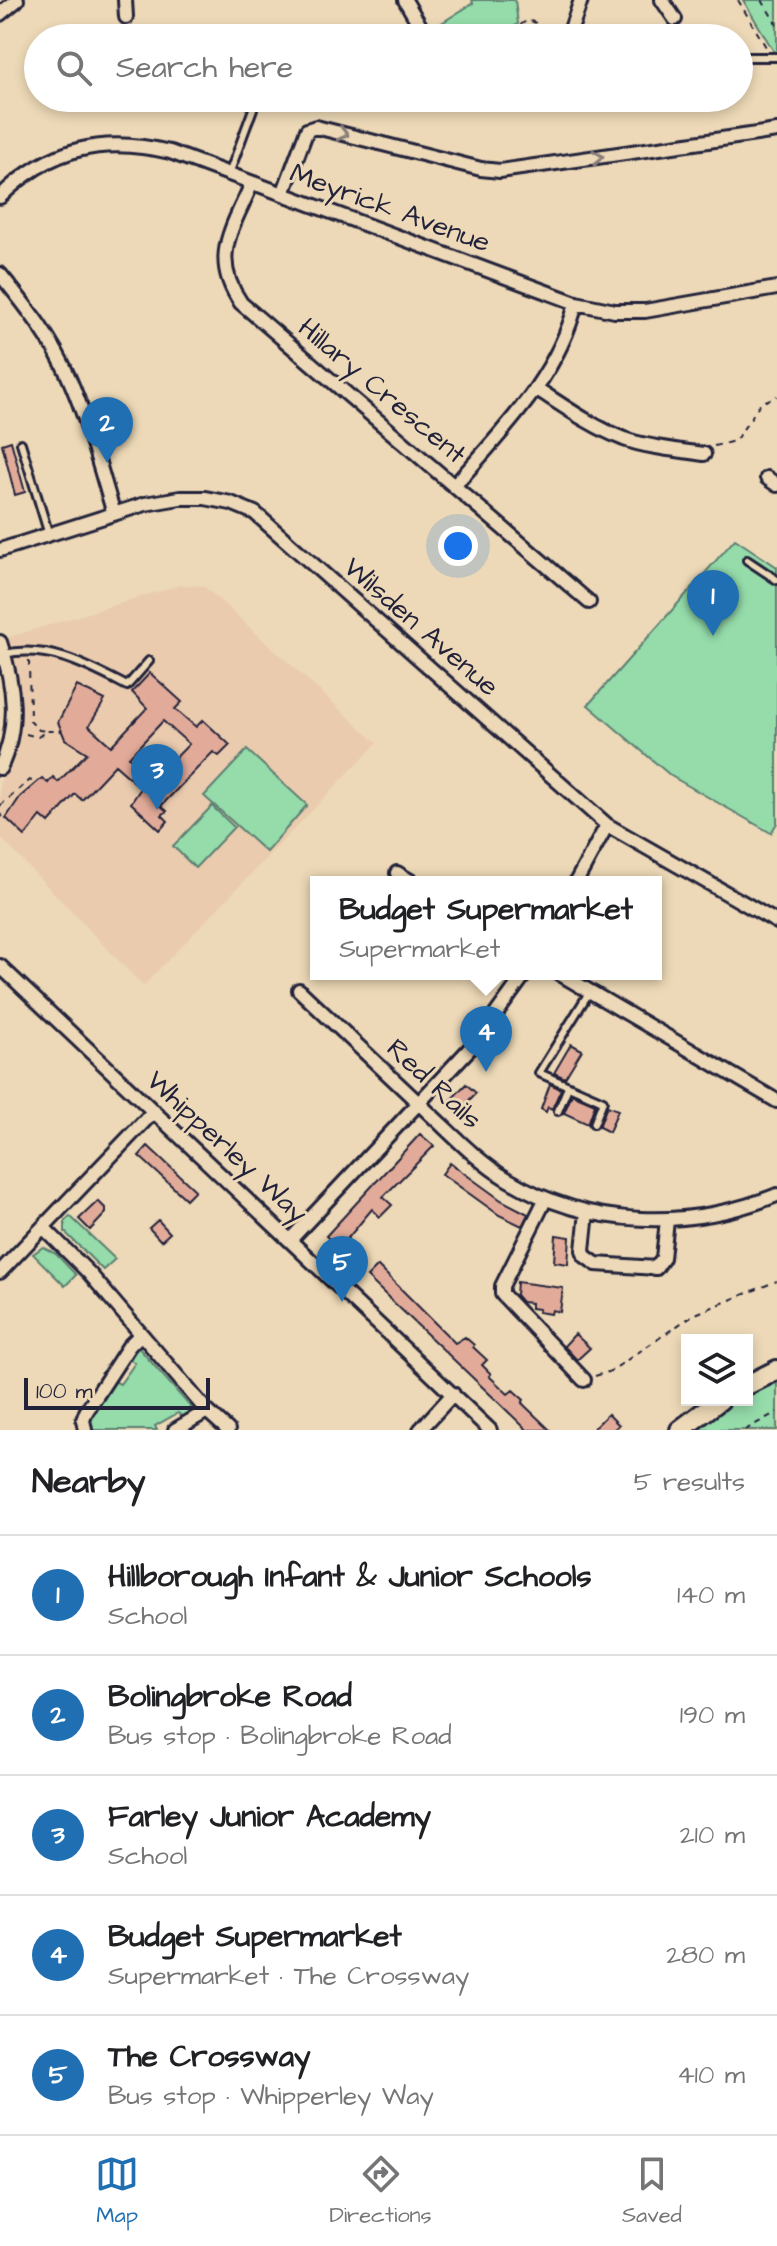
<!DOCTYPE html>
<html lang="en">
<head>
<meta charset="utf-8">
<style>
	:root { --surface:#fff; --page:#f2f2f2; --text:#202124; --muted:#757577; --line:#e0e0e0; --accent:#1f6fb2 }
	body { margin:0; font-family:"Architects Daughter",sans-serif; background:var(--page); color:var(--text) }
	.controls { position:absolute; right:24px; bottom:24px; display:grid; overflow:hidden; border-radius:0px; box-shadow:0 4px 12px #0003 }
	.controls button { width:72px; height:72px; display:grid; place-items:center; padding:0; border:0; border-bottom:2px solid var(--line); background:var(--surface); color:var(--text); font:40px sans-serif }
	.scale { position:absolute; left:24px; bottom:20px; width:186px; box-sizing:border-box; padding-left:8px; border:4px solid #22223b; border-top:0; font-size:22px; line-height:28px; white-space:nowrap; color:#22223b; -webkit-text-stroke:6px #edd9b7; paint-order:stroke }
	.you { position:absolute; left:458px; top:546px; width:28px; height:28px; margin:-20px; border:6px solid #fff; border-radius:50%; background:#1a73e8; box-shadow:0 0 0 12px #1a73e833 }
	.badge { display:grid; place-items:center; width:52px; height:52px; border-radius:50%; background:var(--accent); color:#fff; font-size:26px; font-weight:700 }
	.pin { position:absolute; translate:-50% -66px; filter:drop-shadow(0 2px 4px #0008) }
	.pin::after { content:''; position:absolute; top:42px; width:28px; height:24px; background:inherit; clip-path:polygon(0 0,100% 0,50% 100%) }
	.popup { position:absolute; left:310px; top:876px; width:352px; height:104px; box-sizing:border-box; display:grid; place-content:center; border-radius:0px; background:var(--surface); filter:drop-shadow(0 2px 6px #0005); font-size:26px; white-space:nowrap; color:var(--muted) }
	.popup b { font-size:30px; color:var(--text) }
	.popup::after { content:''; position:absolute; left:50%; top:100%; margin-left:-16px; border:16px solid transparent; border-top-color:var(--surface) }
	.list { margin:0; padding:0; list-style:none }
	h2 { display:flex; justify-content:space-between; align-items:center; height:104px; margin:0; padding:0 32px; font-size:34px }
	h2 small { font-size:26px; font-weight:400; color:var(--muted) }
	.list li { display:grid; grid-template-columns:52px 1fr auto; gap:24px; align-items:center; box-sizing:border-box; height:120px; padding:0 32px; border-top:2px solid var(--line) }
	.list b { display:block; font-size:30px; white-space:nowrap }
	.list p { margin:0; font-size:26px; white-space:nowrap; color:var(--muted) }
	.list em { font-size:26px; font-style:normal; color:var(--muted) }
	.icon { flex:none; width:44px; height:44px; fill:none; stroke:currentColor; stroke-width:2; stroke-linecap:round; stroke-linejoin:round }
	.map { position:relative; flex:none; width:777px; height:1430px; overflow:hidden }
	.search { position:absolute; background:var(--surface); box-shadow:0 4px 12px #0003; left:24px; right:24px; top:24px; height:88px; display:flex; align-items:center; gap:20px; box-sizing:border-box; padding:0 28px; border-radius:44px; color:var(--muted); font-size:30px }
	.sheet { height:704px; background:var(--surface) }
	nav { display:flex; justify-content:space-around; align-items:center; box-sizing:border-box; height:112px; border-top:2px solid var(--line); background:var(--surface); font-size:22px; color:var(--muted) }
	nav a { display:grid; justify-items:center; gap:4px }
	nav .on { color:var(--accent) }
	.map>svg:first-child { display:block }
	.built { fill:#eacbae }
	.green { fill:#95dcaa; stroke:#5c7f72; stroke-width:2 }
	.building { fill:#e2ab99; stroke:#22223b; stroke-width:2; fill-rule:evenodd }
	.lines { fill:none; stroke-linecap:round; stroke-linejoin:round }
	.service-casing { stroke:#22223b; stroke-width:12 }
	.minor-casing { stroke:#22223b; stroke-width:18 }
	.secondary-casing { stroke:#22223b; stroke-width:24 }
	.path { stroke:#22223b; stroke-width:2; stroke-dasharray:6 6; stroke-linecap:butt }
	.service { stroke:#edd9b7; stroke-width:6 }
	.minor { stroke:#edd9b7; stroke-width:12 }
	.secondary { stroke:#edd9b7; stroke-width:18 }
	.oneway { stroke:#887e79 }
	.labels { text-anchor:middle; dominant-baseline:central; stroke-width:6; stroke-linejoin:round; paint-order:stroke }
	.street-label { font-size:28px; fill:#22223b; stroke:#edd9b7 }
</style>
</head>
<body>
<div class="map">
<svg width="777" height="1430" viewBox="0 0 777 1430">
	<rect width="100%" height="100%" fill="#edd9b7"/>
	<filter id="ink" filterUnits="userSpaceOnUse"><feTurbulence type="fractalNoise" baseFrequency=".0125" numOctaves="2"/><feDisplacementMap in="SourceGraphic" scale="16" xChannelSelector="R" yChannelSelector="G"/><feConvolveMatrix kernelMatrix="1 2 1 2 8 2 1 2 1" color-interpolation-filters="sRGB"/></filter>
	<g filter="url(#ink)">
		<path class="built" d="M180,585l24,1 173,157 -234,243 -143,-149v-54l12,-25 8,-41 -4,-37 -10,-42z"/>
		<path class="green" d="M472,0h43l3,24 -22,14h-59l-5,-9 41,-26z
			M743,0h34v55h-1z
			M735,539l42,28v256l-6,10 -100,-57 -83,-71z
			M247,750l60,55 -41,47 -62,-56z
			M212,806l22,21 -39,41 -22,-22z
			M70,1216l45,43 -12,11 -38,-38v-11z
			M43,1247l13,7 20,21 -11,11 -32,-32z
			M138,1347l56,64 -1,4 -8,4 -7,-6 -23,13 2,4h-67l-1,-16 23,-34 8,4 15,-21 -9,-6 7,-8z
			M777,1379v51h-84l36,-30h18v-8z"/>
		<path class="building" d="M11,441l14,51 -10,3 -13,-51z
			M150,673l32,29 -7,7 21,18 7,-7 27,25 -11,11 -6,-4 -52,54 6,5 -5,4 6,6 -8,9 -29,-27 10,-15 -26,-23 -33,35 -7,-6 -26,29 -8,-7 -16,20 -19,-18 14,-21 22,-19 6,5 5,-6 5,5 29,-29 -22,-14 -7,-17 19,-36 28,14 -16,26 22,20 36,-38 -15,-16zM163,721l26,23 -35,36 -25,-23z
			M571,1044l11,6 -17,28 -11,-5z
			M466,1084l10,9 -19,20 -10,-9z
			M550,1084l11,5 -9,20 -4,-2 -2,5 -5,-3z
			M572,1094l23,10 -7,20 -24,-11z
			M607,1106l11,4 -9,22 -10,-5z
			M420,1134l14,12 -51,51 9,8 -12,12 -8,-8 -33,40 -13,-13z
			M148,1146l47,44 -9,9 -47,-43z
			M450,1163l51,37 27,14 -6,12 -23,-11 -57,-41z
			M98,1201l8,8v4l-16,17 -11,-11z
			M158,1220l12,13 -9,8 -12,-13z
			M556,1235l14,2 -2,27 -14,-2z
			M378,1266l77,77 10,-6 9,8 -1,2 14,13 -5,5 9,9 -2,2 19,18 5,-4 11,10 -2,3 28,27h-23l-31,-30 -129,-123z
			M517,1282l46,6 -3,24 -8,-2 -1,4 -13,-2 1,-3 -8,-1v-5l-9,-1 -6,-7z
			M575,1334l15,14 -13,12 -13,-14z
			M608,1414l11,11 -6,5h-21z"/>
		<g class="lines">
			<defs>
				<path id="service" d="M739,57h38
					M229,174l28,-76
					M21,443l28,92
					M747,560l30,20
					M4,654c45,-10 84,12 123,32l22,-25
					M590,991l-51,82 64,28 -9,23
					M558,1111l10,-24"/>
				<path id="minor" d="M125,0l1,17
					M405,0l22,38
					M662,0l13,19
					M0,14l17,-14
					M568,38l13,-38
					M252,183c-19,45 -43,74 -11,120l348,299
					M283,194l24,-64 9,-3 165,42 19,2 277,-40
					M0,197c50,-50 103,-61 170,-45l406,151 39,8h30l132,-23
					M0,274c26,32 53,66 69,104 19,43 31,90 45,136
					M537,389c28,18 56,38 87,50 25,9 54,11 80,15
					M767,478l10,7
					M455,485c48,-55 103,-109 121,-182
					M0,550l145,-46 35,-6h25l26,5 24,10 352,312 170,97
					M0,642c14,42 20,85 0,126
					M397,873l15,9
					M576,882l31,-57
					M0,966l490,464
					M560,974l217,127
					M299,990c43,41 86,81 129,122 25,23 50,50 79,67 83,50 182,51 270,16
					M545,1200l-43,86v8l82,86
					M587,1212l-4,38 2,6 11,8 60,4 7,-10 4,-38
					M43,1227l46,46 118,138 21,19
					M290,1240l185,-197 50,-69
					M0,1272l154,-161
					M85,1430l-2,-10 3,-8 43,-66 12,-12
					M175,1430l32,-19
					M420,1430l33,-36"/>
				<path id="secondary" d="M747,1385l30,-15
					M680,1430l40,-30"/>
			</defs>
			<use href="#service" class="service-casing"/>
			<use href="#minor" class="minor-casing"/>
			<use href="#secondary" class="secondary-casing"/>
			<path class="path" d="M738,0l28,47
				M762,0l15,25
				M500,38l28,-18 28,11
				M441,98c34,14 44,7 78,0
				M714,446l21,-5 26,-38 16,-7
				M29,660l1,61 9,9 7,1
				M26,734l12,3 8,-6h16
				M0,806l30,-26 5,4
				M0,814l3,3
				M595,1376l16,-5 82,-56 84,-34
				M745,1430l32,-18"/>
			<use href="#service" class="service"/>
			<use href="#minor" class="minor"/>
			<use href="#secondary" class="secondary"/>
		</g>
		<defs><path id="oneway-chevron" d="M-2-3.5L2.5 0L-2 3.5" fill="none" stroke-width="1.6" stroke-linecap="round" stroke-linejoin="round" transform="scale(2)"/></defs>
		<g class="oneway">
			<use href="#oneway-chevron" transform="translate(343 134) rotate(14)"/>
			<use href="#oneway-chevron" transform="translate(598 157) rotate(-8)"/>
		</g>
	</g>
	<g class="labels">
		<g class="street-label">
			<text transform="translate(390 208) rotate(20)">Meyrick Avenue</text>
			<text transform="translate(382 391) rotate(40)">Hillary Crescent</text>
			<text transform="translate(421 627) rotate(41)">Wilsden Avenue</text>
			<text transform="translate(434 1084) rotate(43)">Red Rails</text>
			<text transform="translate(227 1147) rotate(43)">Whipperley Way</text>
		</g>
	</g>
</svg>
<div class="controls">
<button><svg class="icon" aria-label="layers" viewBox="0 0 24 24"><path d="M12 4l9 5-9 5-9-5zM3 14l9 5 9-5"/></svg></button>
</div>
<div class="scale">100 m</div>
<div class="you"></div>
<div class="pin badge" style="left:713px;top:636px">1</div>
<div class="pin badge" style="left:107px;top:463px">2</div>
<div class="pin badge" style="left:157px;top:810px">3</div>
<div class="pin badge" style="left:486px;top:1072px">4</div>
<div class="popup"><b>Budget Supermarket</b>Supermarket</div>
<div class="pin badge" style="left:342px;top:1302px">5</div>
<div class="search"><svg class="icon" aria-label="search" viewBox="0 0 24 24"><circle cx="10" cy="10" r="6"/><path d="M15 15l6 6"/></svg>Search here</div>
</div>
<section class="sheet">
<h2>Nearby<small>5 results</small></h2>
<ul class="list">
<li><span class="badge">1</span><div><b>Hillborough Infant &amp; Junior Schools</b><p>School</p></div><em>140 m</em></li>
<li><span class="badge">2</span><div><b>Bolingbroke Road</b><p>Bus stop · Bolingbroke Road</p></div><em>190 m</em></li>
<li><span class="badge">3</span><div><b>Farley Junior Academy</b><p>School</p></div><em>210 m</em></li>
<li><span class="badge">4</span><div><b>Budget Supermarket</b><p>Supermarket · The Crossway</p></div><em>280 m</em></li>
<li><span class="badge">5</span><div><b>The Crossway</b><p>Bus stop · Whipperley Way</p></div><em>410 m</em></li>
</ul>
</section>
<nav>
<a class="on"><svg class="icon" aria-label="map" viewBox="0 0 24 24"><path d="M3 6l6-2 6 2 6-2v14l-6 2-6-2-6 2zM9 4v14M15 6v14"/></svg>Map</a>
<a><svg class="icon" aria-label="directions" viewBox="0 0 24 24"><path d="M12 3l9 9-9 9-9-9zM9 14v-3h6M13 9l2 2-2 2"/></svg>Directions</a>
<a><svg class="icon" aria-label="saved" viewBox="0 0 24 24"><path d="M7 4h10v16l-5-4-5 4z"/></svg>Saved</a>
</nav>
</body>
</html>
